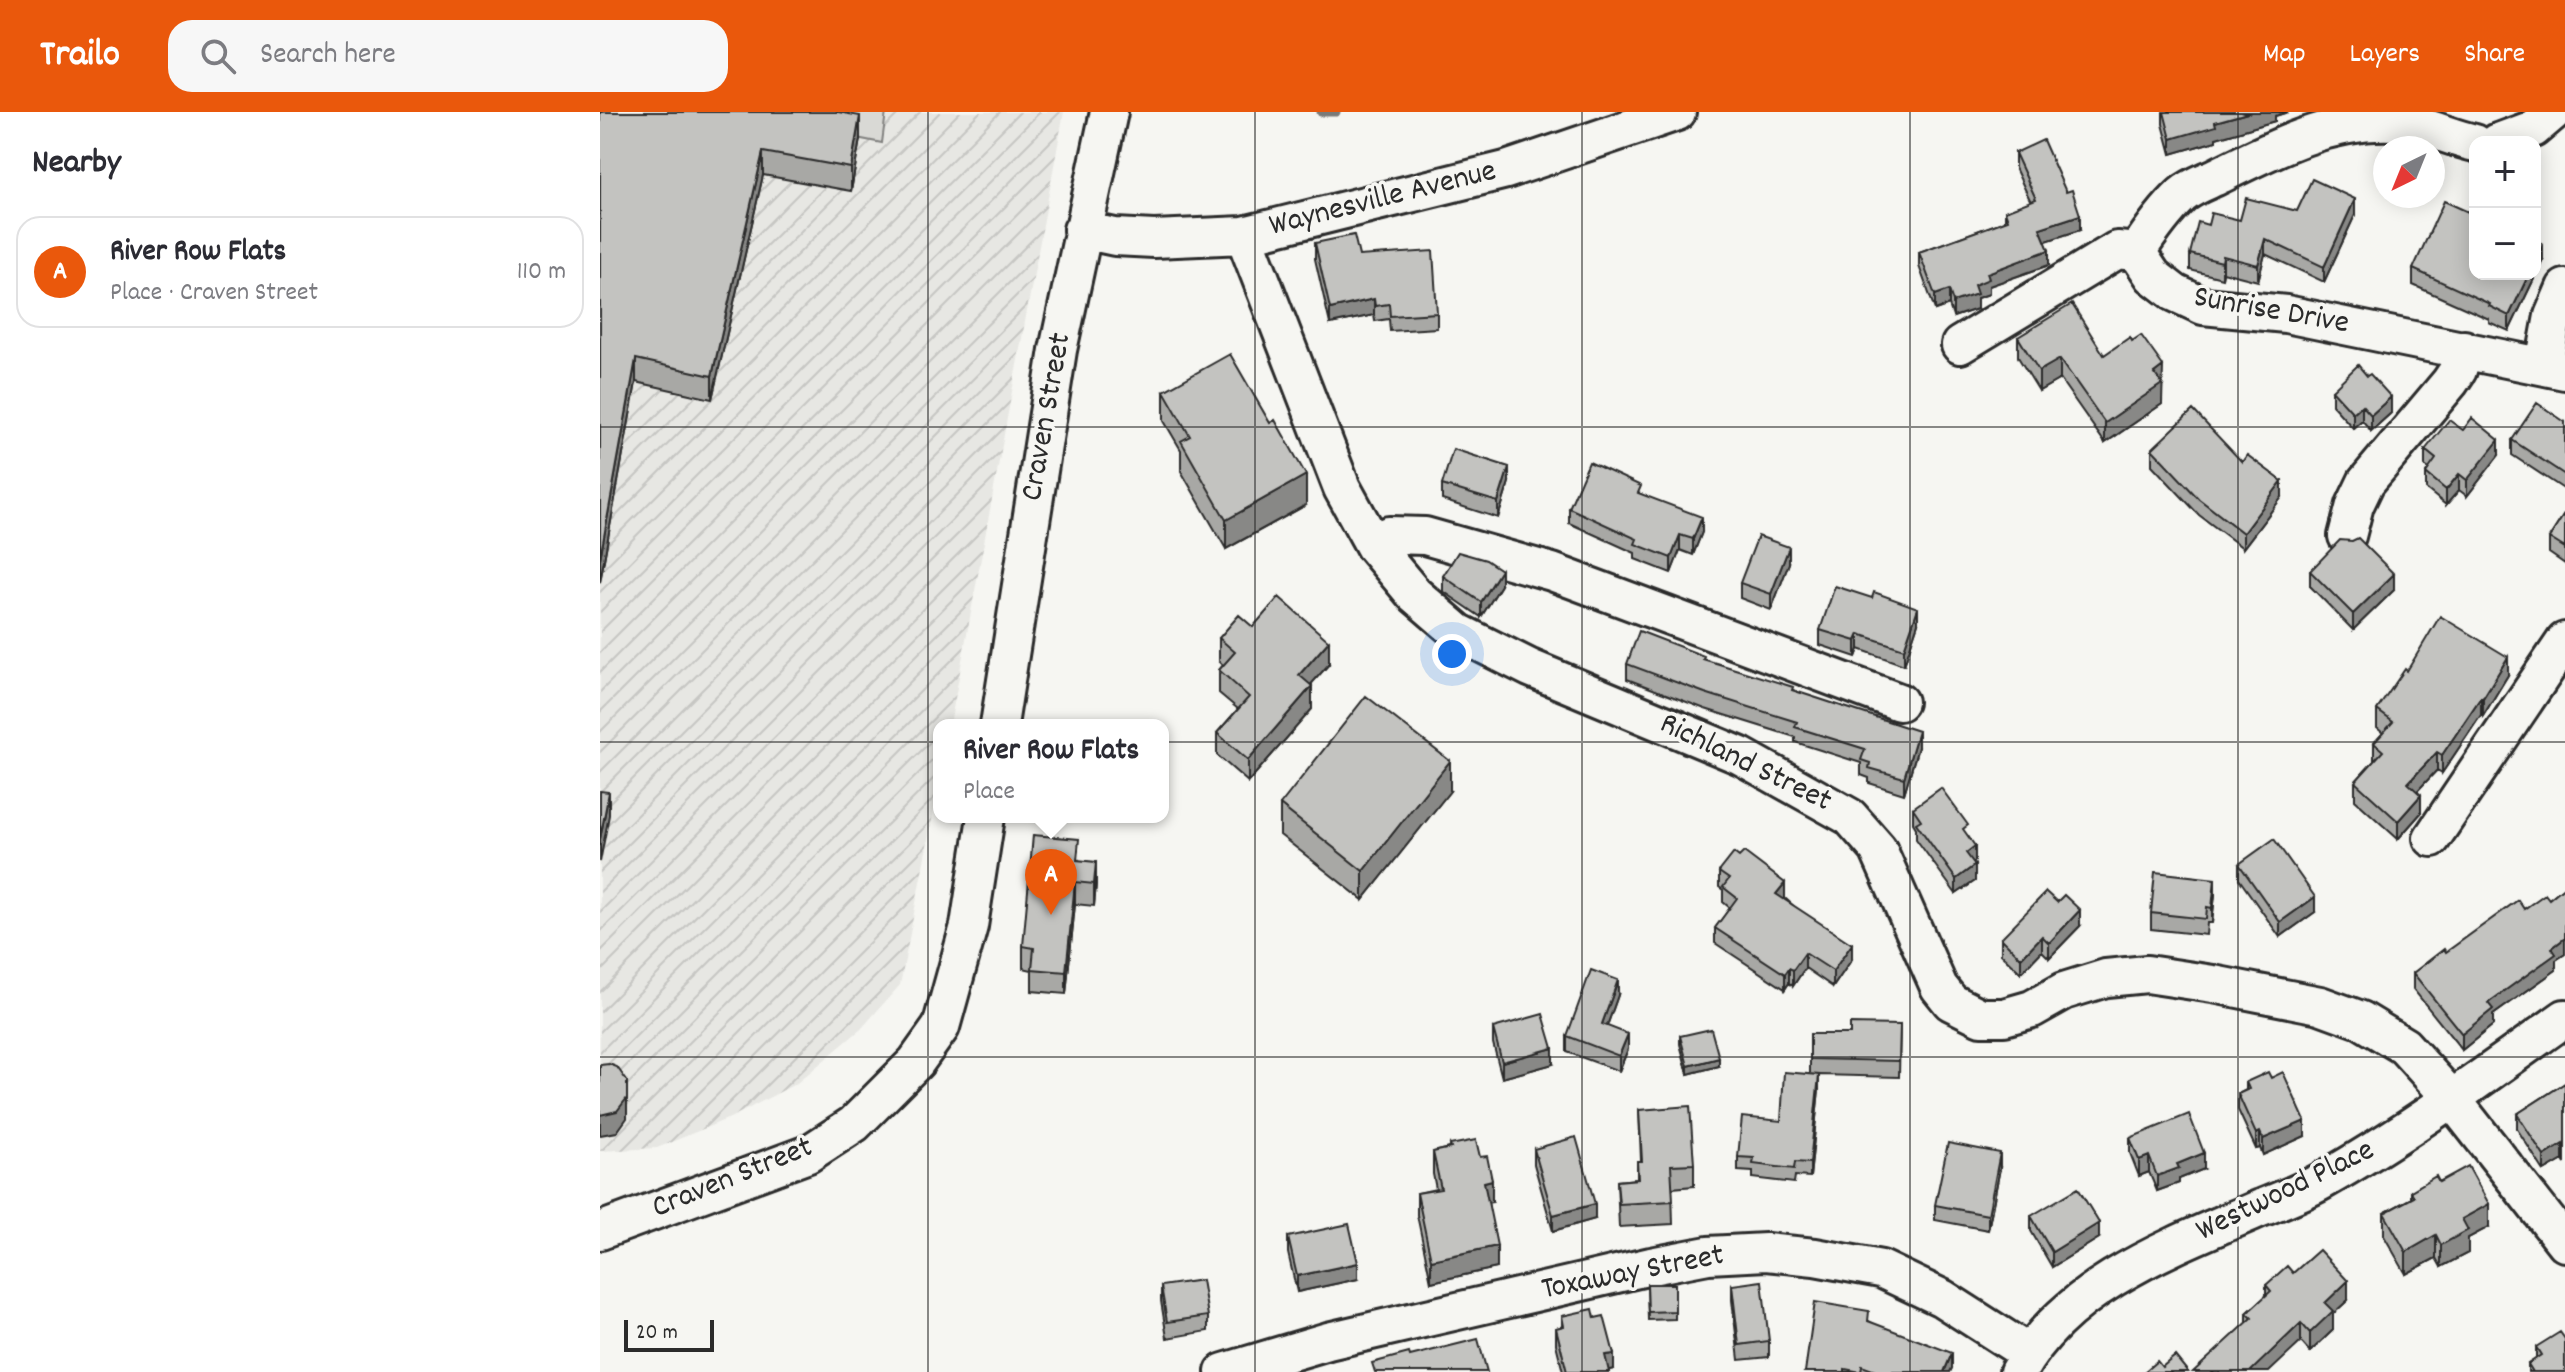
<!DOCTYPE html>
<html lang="en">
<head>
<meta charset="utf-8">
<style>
	:root { --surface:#fff; --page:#f7f7f7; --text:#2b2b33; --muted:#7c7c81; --line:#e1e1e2; --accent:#ea580c }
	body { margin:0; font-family:Dekko,sans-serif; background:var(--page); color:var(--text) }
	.controls { position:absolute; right:24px; top:24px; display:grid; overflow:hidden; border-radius:16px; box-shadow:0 4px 20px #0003 }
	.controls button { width:72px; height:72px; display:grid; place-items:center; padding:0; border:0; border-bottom:2px solid var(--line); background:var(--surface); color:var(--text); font:40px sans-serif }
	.compass { position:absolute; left:1773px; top:24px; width:72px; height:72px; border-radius:50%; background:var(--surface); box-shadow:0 4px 20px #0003; rotate:223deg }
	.scale { position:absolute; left:24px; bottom:20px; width:90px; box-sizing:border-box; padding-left:8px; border:4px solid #2b2b2b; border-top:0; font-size:22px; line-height:28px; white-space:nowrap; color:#2b2b2b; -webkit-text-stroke:6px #f6f6f2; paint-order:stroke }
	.you { position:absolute; left:852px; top:542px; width:28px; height:28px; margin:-20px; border:6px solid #fff; border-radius:50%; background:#1a73e8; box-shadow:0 0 0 12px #1a73e833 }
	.badge { display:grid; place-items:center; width:52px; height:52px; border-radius:50%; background:var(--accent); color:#fff; font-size:26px; font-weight:700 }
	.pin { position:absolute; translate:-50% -66px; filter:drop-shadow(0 2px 4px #0008) }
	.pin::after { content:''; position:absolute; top:42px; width:28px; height:24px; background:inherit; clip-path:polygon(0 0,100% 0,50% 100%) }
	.popup { position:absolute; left:333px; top:607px; width:236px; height:104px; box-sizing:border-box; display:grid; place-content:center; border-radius:16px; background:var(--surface); filter:drop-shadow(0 2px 6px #0005); font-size:26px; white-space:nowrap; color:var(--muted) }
	.popup b { font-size:30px; color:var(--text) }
	.popup::after { content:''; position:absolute; left:50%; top:100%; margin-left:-16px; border:16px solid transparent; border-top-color:var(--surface) }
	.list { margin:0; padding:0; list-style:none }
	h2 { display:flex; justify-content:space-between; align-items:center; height:104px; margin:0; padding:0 32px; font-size:34px }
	h2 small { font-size:26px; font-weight:400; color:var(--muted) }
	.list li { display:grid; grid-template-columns:52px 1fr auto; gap:24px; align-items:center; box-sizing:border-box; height:112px; margin:0 16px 16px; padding:0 16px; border:2px solid var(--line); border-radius:24px }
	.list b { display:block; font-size:30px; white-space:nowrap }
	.list p { margin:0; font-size:26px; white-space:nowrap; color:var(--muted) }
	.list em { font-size:26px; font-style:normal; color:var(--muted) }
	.icon { flex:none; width:44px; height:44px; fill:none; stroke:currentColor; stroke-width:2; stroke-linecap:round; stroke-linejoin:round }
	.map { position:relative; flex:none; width:1965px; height:1260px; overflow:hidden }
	header { display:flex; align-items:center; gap:48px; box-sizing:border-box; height:112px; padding:0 40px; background:var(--accent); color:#fff }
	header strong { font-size:38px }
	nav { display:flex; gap:44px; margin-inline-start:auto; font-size:28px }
	.search { width:560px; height:72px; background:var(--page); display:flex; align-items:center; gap:20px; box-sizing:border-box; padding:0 28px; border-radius:24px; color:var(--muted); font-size:30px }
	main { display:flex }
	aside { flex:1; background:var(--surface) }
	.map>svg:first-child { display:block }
	.industrial { fill:url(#industrial-furrows) }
	.green { fill:#d9d9d5; stroke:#828280; stroke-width:2 }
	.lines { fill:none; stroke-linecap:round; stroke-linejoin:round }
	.stream { stroke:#7a7a78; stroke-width:9 }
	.minor-casing { stroke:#2b2b2b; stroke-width:42 }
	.minor { stroke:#f6f6f2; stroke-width:36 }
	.wall { fill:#a8a8a5; stroke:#2b2b2b; stroke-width:2 }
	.shaded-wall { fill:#888886; stroke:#2b2b2b; stroke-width:2 }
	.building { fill:#c3c3c0; stroke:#2b2b2b; stroke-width:2 }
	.grid { fill:none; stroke:#2b2b2b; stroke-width:2; stroke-opacity:0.55 }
	.labels { text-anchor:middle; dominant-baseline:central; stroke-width:7; stroke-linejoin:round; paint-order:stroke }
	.street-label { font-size:32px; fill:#2b2b2b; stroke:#f6f6f2 }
</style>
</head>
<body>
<header>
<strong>Trailo</strong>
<div class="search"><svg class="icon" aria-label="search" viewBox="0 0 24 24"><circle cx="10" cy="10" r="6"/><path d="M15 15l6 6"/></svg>Search here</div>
<nav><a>Map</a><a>Layers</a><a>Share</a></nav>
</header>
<main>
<aside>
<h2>Nearby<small></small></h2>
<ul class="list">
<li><span class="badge">A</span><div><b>River Row Flats</b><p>Place · Craven Street</p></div><em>110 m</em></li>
</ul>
</aside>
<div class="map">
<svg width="1965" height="1260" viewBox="0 0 1965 1260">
	<defs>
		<pattern id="industrial-furrows" width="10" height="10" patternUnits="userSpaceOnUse" patternTransform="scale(2)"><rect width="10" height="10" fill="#e7e7e3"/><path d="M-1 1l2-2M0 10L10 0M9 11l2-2" fill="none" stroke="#c6c6c3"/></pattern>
	</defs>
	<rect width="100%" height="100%" fill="#f6f6f2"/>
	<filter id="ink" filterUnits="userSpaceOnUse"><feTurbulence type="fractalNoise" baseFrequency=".0125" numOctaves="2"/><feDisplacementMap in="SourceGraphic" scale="16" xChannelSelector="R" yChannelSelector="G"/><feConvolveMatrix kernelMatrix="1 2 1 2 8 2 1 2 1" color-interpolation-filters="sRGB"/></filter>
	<g filter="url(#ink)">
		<path class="industrial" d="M0,0h464l-114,613h-11v59l-39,201 -39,44 -64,54 -65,34 -75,31 -57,3z"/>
		<path class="green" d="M126,0h160l-4,31z"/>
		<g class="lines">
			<path class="stream" d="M721,0h15"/>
			<defs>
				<path id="minor" d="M1898,30l35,-13 20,-17
					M1875,31c-28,-6 -52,-20 -82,-21 -62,-3 -119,26 -173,53 -12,6 -28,11 -38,20 -17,16 -32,37 -45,57l16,24 22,17 28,13 83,8 279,57
					M482,118l33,7 39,2 90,-4 262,-65 171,-58
					M644,123l98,253 32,58 40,48 44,38 72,36 211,88 109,61 28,32 61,138 12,15 30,15h23l28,-8 32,-18 42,-13 41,-4 66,10 107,21 41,15 43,26 48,53 113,144
					M1360,233l157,-95 20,2
					M1944,253l9,-49 12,-28
					M1747,424l8,-31 11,-23 84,-100 8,-12 6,-21
					M772,430l17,-7 36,1 127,36 347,130
					M399,613l59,-375 51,-238
					M1832,726l133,-197
					M0,1119l208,-77 46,-30 62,-62 25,-35 28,-101 17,-109
					M624,1260l104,-31 323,-75 57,-11 58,-3 49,5 66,12 61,29 86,55
					M1418,1260c47,-87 157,-127 243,-164 20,-8 42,-16 61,-27 85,-48 163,-106 243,-163"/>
			</defs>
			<use href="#minor" class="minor-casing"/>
			<use href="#minor" class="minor"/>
		</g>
		<path class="wall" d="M0,0l260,27 -9,52 -88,-16 -51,224 -76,-17 -36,200z
			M1563,0h125l-13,4v5l-59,17v3l-45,13 -8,-30z
			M1415,41l65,77 -35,11 4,24 -60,21v8l-12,4v11l-24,8 -4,-12 -14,5 -16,-44v-14l86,-31v-10l26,-9 -16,-34z
			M1697,99l58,4 -31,67 -59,-28 -7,27 -35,-9 -1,6 -32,-8v-16l18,-29z
			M715,131l44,13 78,57v15l-47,3 -1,-12 -14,2 -1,-6 -44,9 -15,-65z
			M1943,148l-34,71 -20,-9v-3l-76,-34v-16z
			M1418,225l86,18 59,31 -1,1v17l-57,39 -45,-64 -21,12 -21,-34z
			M1767,264l24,37 -20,18 -9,-11 -9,8 -21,-23v-15z
			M564,279l142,114 -80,44 -45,-78v-21l-17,-29z
			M1965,310v68l-53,-35v-15z
			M1863,318l36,25 -32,41 -8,-6 -13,15 -20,-16v-16l3,-4 -4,-3v-16z
			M1552,337l90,13 40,35 -39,51 -44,-33 -47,-50z
			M909,370l-11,36 -56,-18v-15z
			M1041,382l61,38 -9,23 -13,-5 -9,23 -36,-14v-6l-66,-30v-15z
			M1965,401v51l-16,-11v-15z
			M1189,451l-18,47 -31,-12v-15z
			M1710,459l84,19 -41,40 -43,-44z
			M843,464l58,9 -20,32 -38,-26z
			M1318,511l-14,42 -45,-16 -3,8 -36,-12v-15z
			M653,515l76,37 -19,21 2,24 -64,73 -31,-27v-22l21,-24 -19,-16v-23l4,-5 -4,-4v-23z
			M1104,548l89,30 125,57 -14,47 -35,-11v-5l-8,-3v-12l-66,-21v-5l-90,-28 -78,-30v-15z
			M1807,559l101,4 -25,41 -2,-1 -39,58 -5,-3 -20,21 4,22 -23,26 -43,-39v-18l19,-21v-18l9,-10 -6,-5v-18z
			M850,679l-87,109 -83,-65v-30z
			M1313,696l55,28 7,25 -2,2 2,18 -19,13 -40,-55v-11l-3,-5z
			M479,748l17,24 -2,22 -19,-2 -9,90 -34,-3v-21l-9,-2v-22z
			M1639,752l76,48 -35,25 -41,-58z
			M1119,760l66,26 67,61 -19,28 -28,-19 -12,18 -4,-3 -4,6 -70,-46v-15l15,-20 -7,-6v-12l-4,-3z
			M1965,774v68l-9,6v10l-63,45v10l-31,25 -49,-61v-16l33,-21 78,-43 25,-10z
			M1615,782l-3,29h-5l-1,12 -55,-6v-16z
			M1480,814l-31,32 -7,-7 -21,22 -20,-19v-16z
			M1018,883l-11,31 21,23 -9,22 -52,-19v-16z
			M1300,913l-1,52 -80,-2v14l-9,88 -15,-1 -1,7 -41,-5v-6l-15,-1v-14l43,-36 29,-47v-40h40z
			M893,916l60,36 -51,14 -9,-35z
			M1080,924l39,30 -31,8 -8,-30z
			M1671,966l34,58 -42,19 -3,-7 -4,1 -18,-39v-16l8,-4v-8z
			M1965,971v81l-2,-4 -19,11 -27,-42v-15z
			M1039,998l55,54v22l-22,2 1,36 -54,3 -2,-46 20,-2v-18h4z
			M1530,1026l74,31 -25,10v4l-22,8 -8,-19 -10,4 -9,-23z
			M850,1033l42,57h-4l9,66 -66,14 -14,-67v-22l19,-4 -3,-15v-22l17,-4z
			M934,1037l61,70 -42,12 -19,-67z
			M1400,1056l-12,62 -53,-10v-15z
			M1839,1070l50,45 -21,11v15l-27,14 -5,-9 -30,16 -22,-38v-23l27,-15v-7z
			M1431,1104l68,22 -47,29 -21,-36z
			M688,1125l70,42 -61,13 -9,-39z
			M1693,1161l55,27 -15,14v16l-23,22 -9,-10 -54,-20v-9l19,-17v-11z
			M1047,1172h28v35l-27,1z
			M1132,1173l37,56v16l-30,3 -7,-60z
			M561,1174l47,30v15l-41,7 -6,-37z
			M962,1204l33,2 19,51 -5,1v2h-46l-7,-28v-16l6,-1z
			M1269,1209l83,47 -2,4h-145z
			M1936,1235l29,25h-37v-8l8,-5z"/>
		<path class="shaded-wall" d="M1651,0h37l-13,4v5l-59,17v3l-45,13v-15l44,-17z
			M260,4v23l-9,52v-23z
			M163,40v23l-51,224v-23z
			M1755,87v16l-31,67v-15z
			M1480,103v15l-40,13v-15z
			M1665,127v15l-7,27v-16z
			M1943,132v16l-34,71v-15l20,-42h6v-12z
			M1449,138v15l-60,21v8l-12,4v11l-24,8v-15l34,-29z
			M1623,144v16l-1,6v-16z
			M1349,178v15l-14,5v-15z
			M774,187v16l-44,9v-15z
			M36,247v23l-36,200v-23z
			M1460,247v20l-21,12v-20z
			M1563,254l-1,38 -57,39v-20l49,-50z
			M1791,285v16l-20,18v-16z
			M1762,293v15l-9,8v-15z
			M1899,328v15l-32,41v-16z
			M909,355v15l-11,36v-16z
			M1859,362v16l-13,15v-15z
			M706,363v30l-80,44v-29z
			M1682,369v16l-39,51v-15z
			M1102,405v15l-9,23v-16z
			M1080,423v15l-9,23v-15z
			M1189,435v16l-18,47v-16z
			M901,458v15l-20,32v-15z
			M1794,462v16l-41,40v-16z
			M1318,496v15l-14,42v-16z
			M1259,522v15l-3,8v-16z
			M729,529v23l-30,34v-23z
			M1908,545v18l-25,41v-18z
			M712,574v23l-64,73v-22z
			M1881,585v18l-39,58v-18z
			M1318,619v16l-14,47v-16z
			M1837,640v18l-29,31v-18z
			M850,649v30l-87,109v-29z
			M9,680v23l-9,47v-23z
			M1821,683v18l-23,26v-18z
			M1375,734v15l-9,7v-15z
			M496,750v22l-2,22v-22z
			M1375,753v16l-19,13v-15z
			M1615,767v15l-3,29v-15z
			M475,770v22l-9,90v-22z
			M1185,771v15l-9,11v-15z
			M1715,785v15l-35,25v-15z
			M1480,798v16l-31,32v-15z
			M1442,824v15l-21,22v-15z
			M1965,826v16l-9,6v10l-63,45v10l-31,25v-16l26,-31 64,-55z
			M1252,832v15l-19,28v-16z
			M1205,841v15l-12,18v-16z
			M1189,856v15l-4,6v-15z
			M1018,868v15l-16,45v-16z
			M1028,922v15l-9,22v-15z
			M953,936v16l-51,14v-16z
			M1119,946v8l-31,8v-8z
			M1219,963v14l-9,88v-14z
			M27,986v20l-10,14 -17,3v-20z
			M1705,1009v15l-42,19v-16z
			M1660,1020v16l-4,1v-15z
			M1963,1032v16l-19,11v-15z
			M1400,1041v15l-12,62v-15z
			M1604,1041v16l-25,10v4l-22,8v-15l20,-12z
			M1549,1044v16l-10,4v-16z
			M892,1068v22l-8,1v-21z
			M995,1092v15l-42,12v-16z
			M1889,1092v23l-21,11v15l-27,14v-22l21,-26z
			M1499,1111v15l-47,29v-15z
			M1836,1123v23l-30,16v-22z
			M897,1134v22l-66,14v-22z
			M758,1151v16l-61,13v-16z
			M1748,1169v19l-15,14v16l-23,22v-19l15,-30z
			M1701,1211v19l-32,30h-20z
			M1352,1241v15l-2,4h-6z
			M1014,1242v15l-9,2v-16z"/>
		<path class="building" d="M0,0h238l22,4 -9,52 -88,-16 -51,224 -76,-17 -36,200z
			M1564,0h87l-36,10 1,4 -45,13z
			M1443,28l23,52 6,-2 8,25 -40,13 9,22 -62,23 2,6 -15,6 3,9 -24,8 -4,-12 -14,5 -16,-43 89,-32 -3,-9 31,-12 -21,-46z
			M1712,67l43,20 -31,68 -59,-28 -7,26 -35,-9 -1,6 -32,-8 8,-32 10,3 3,-12 29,7 6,-22 51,13z
			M1844,89l31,14v59h54l-20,42 -20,-10 1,-2 -77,-35z
			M754,123l5,21 74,-5 4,62 -47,3 -1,-12 -14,2 -1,-7 -44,10 -15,-66z
			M1935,128l8,4 -8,18z
			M1472,192l32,51 26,-18 2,4 9,-6 22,31 -9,7 8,11 -57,39 -45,-64 -21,12 -21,-34z
			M630,242l40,69 5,-3 31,55 -80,45 -45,-79 9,-5 -26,-45z
			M1758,253l9,11 3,-2 21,23 -20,18 -9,-10 -9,8 -21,-23z
			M1937,291l28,19v53l-53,-35z
			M1593,298l49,52 5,-7 35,26 -39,52 -44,-34 -47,-50z
			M1872,306l27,22 -32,40 -8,-6 -13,16 -20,-17 10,-14 -11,-9 24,-30 14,10z
			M853,337l56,18 -11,35 -56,-17z
			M989,350l52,24 -3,7 64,24 -9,22 -13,-4 -9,23 -36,-14 2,-5 -68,-31z
			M1965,401v35l-16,-10z
			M1158,424l31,11 -18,47 -31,-11z
			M1758,426l36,36 -41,40 -43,-43 30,-31 12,1z
			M858,440l28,8 15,10 -20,32 -38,-26z
			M1235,474l37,12 2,-6 44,16 -14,41 -45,-15 -3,7 -36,-11z
			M679,485l50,44 -30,34 13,11 -64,74 -31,-27 32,-36 -30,-27 16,-18 -16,-14 20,-23 14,12z
			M1840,504l68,41 -25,41 -2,-1 -39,58 -5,-3 -29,31 13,12 -23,26 -43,-39 28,-31 -9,-8 19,-21 -16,-12 28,-41 2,2z
			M1039,519l65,25 -1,3 90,28 -1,3 126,41 -14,47 -35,-10 1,-5 -9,-3 4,-11 -70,-22 2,-5 -92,-29 -78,-29z
			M766,584l84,65 -87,110 -83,-66z
			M1341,676l27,37 -5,4 12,17 -9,7 9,12 -19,14 -40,-56 5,-3 -8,-12z
			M0,679l9,1 -9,47z
			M433,723l46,4 -2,21 19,2 -2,22 -19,-2 -9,90 -34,-3 2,-21 -11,-2z
			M1674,727l41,58 -35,25 -41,-58z
			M1144,740l41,31 -9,11 76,50 -19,27 -28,-18 -12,17 -4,-2 -4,6 -70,-46 22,-30 -14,-11 6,-8 -10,-7 15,-19 5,4z
			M1555,760l60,7 -3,29 -5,-1 -1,12 -55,-6z
			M1965,774v52l-13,10 4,6 -68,49 5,6 -31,25 -49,-61 31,-24 2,3 72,-52 6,9 21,-15 4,5z
			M1446,780l11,10 7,-7 16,15 -31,33 -7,-7 -21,22 -20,-20z
			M991,858l27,10 -16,44 26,10 -9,22 -52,-20z
			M943,902l10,34 -51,14 -9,-34z
			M1250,912l50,1 -1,36 -89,-2v-25h40z
			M1111,917l8,29 -31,8 -8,-30z
			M9,952l8,3 10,14v17l-10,13 -17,4v-50z
			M1184,960l35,3 -9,88 -15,-1 -1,7 -41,-5 1,-6 -16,-1 4,-40 39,4z
			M1668,960l3,6 12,-6 22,49 -42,18 -3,-7 -4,2 -18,-40 11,-5 -3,-7z
			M1965,971v65l-2,-4 -19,12 -27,-42z
			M1090,994l4,58 -23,1 2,36 -54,3 -2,-23 21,-2 -1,-18h5l-3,-51z
			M1589,1002l15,39 -27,11 2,4 -22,8 -8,-20 -10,4 -9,-22z
			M976,1025l19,67 -42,11 -19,-66z
			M876,1028l4,17 7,-1 5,24 -8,2 13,64 -66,14 -14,-67 24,-4 -8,-37 18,-4 -1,-3z
			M1348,1031l52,10 -12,62 -53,-10z
			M1868,1054l21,38 -27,15 6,11 -27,15 -5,-10 -30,17 -22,-39 30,-16 -3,-6 25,-15 3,6z
			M1478,1076l21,35 -47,29 -21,-36z
			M749,1112l9,39 -61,13 -9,-39z
			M1719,1138l29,31 -23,22 8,8 -23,22 -9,-10 -51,49h-57l59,-54 -5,-5 24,-22 -5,-6 21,-19 6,7z
			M602,1168l6,36 -41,6 -6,-36z
			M1162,1169l7,60 -30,4 -7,-60z
			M1047,1172h28v27l-27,1z
			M1215,1190l54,9 -1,10 84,32 -8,19h-66l-16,-6 -1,6 -16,-3v3h-40z
			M993,1197l2,9 9,-2 10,38 -9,1 4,17h-42l-11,-44 8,-2 -2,-10z
			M1960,1220l5,7v33h-32l-5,-8 13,-9 -5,-8z
			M878,1227l9,33h-112l-3,-9 37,-10 1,3z
			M1575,1244l13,16h-44l13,-11 5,6z"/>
	</g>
	<path class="grid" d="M328,0v1260M655,0v1260M982,0v1260M1310,0v1260M1638,0v1260M0,315h1965M0,630h1965M0,945h1965"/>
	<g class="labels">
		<g class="street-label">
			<text transform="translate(783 88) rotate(-14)">Waynesville Avenue</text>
			<text transform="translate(1671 200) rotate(10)">Sunrise Drive</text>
			<text transform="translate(448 305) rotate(-80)">Craven Street</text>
			<text transform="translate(1145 652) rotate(26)">Richland Street</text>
			<text transform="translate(133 1067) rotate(-22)">Craven Street</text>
			<text transform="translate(1686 1080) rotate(-26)">Westwood Place</text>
			<text transform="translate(1033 1162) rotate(-11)">Toxaway Street</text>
		</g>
	</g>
</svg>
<div class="controls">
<button>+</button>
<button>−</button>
</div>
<svg class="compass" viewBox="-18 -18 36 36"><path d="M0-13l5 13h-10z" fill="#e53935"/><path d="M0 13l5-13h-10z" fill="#7c7c81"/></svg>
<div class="scale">20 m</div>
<div class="you"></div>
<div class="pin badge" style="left:451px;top:803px">A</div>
<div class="popup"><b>River Row Flats</b>Place</div>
</div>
</main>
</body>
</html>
